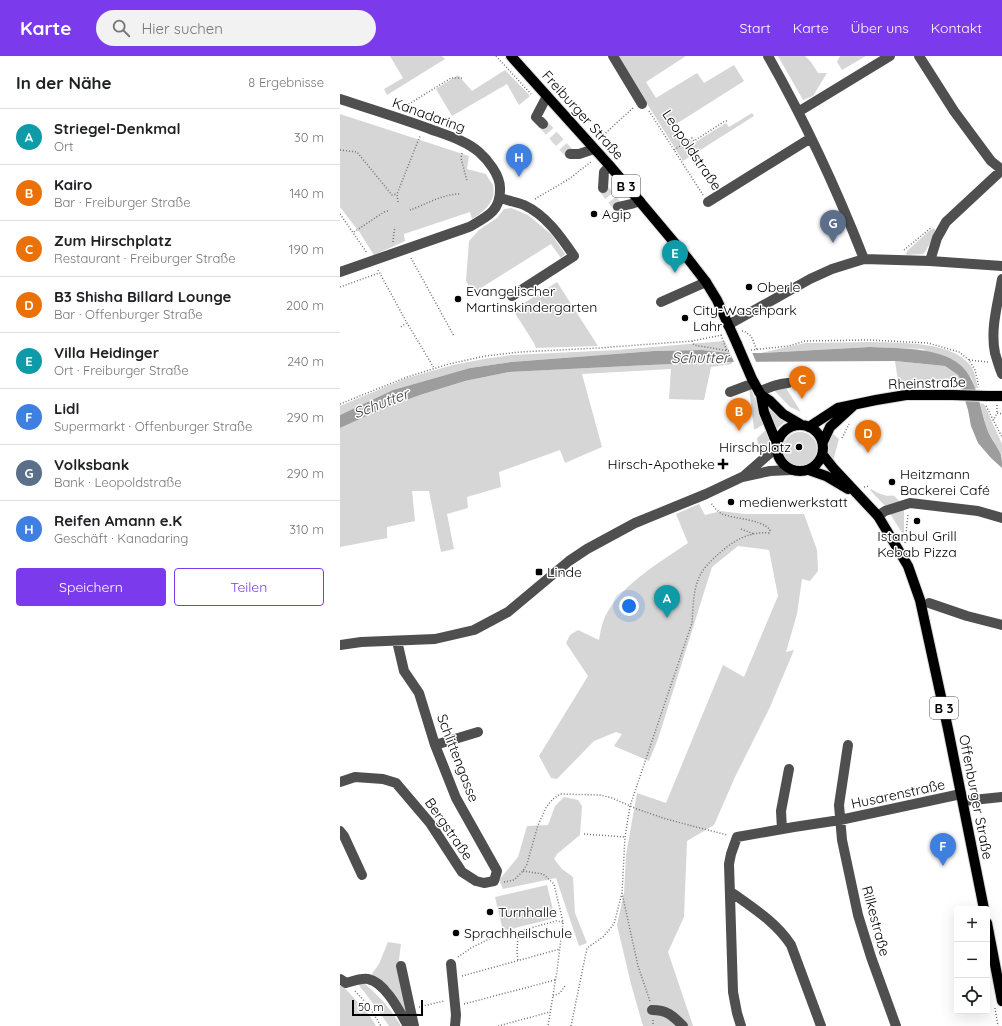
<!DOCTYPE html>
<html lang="de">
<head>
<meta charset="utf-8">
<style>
	:root { --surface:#fff; --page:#f2f2f2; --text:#202124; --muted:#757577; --line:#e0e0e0; --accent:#7c3aed }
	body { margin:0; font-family:Quicksand,sans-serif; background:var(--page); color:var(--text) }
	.controls { position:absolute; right:12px; bottom:12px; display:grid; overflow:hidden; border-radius:4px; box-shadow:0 4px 16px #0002 }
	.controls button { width:36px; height:36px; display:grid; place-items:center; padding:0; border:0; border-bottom:1px solid var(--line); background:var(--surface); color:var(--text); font:20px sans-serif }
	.scale { position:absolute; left:12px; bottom:10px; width:71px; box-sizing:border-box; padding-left:4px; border:2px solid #000; border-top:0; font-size:11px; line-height:14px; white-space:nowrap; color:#000; -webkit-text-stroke:3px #fff; paint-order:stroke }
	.you { position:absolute; left:289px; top:550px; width:14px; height:14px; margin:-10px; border:3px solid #fff; border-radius:50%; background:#1a73e8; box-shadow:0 0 0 6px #1a73e833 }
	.badge { display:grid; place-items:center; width:26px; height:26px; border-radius:50%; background:var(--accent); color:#fff; font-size:13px; font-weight:700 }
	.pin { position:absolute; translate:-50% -33px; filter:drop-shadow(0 1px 2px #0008) }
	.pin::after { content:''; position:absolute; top:21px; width:14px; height:12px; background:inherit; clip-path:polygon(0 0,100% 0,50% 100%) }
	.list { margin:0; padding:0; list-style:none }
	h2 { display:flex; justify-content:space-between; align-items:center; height:52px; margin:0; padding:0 16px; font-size:17px }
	h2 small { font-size:13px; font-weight:400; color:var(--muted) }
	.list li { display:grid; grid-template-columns:26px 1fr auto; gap:12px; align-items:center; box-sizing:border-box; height:56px; padding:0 16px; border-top:1px solid var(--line) }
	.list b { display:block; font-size:15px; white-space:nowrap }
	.list p { margin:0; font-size:13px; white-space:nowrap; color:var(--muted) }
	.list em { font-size:13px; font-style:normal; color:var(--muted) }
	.actions { display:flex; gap:8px; padding:12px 16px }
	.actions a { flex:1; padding:9px 0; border:1px solid var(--accent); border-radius:4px; text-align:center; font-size:14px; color:var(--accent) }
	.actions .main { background:var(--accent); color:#fff }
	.icon { flex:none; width:22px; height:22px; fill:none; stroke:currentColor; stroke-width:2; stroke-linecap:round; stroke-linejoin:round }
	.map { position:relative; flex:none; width:662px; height:970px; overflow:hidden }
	header { display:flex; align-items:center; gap:24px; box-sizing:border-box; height:56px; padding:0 20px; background:var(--accent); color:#fff }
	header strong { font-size:19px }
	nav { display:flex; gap:22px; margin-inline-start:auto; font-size:14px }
	.search { width:280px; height:36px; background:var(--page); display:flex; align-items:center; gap:10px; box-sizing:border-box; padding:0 14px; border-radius:22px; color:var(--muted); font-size:15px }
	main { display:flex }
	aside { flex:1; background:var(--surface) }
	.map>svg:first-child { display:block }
	.green { fill:#d6d6d6 }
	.water { fill:#9d9d9d }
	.pier { fill:#fff }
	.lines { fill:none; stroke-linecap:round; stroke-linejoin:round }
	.minor-tunnel { stroke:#d9d9d9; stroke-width:10; stroke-dasharray:10 5; stroke-linecap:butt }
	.major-casing { stroke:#dbdbdb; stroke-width:12 }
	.path { stroke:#717171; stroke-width:1.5; stroke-dasharray:1 2; stroke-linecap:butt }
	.minor { stroke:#4f4f4f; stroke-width:10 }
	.major { stroke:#000; stroke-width:10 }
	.major-bridge-casing { stroke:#dbdbdb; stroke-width:12; stroke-linecap:butt }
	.major-bridge { stroke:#000; stroke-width:10 }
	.poi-dot { fill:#000; stroke:#fff; stroke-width:1.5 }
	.labels { text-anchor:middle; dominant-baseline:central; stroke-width:3; stroke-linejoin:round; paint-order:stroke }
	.shield { fill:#fff; stroke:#4c4c4c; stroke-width:1 }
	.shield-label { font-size:13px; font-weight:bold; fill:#000 }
	.street-label { font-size:14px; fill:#000; stroke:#fff }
	.poi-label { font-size:14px; fill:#000; stroke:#fff; text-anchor:start }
	.water-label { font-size:15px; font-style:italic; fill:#3e3e3e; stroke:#fff }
</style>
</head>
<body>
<header>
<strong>Karte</strong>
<div class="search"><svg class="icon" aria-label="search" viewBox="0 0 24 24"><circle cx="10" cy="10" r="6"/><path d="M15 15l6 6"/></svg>Hier suchen</div>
<nav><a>Start</a><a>Karte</a><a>Über uns</a><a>Kontakt</a></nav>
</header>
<main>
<aside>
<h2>In der Nähe<small>8 Ergebnisse</small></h2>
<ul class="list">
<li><span class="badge" style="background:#0f9aa8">A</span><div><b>Striegel-Denkmal</b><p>Ort</p></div><em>30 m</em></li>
<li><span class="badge" style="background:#e8710a">B</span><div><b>Kairo</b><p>Bar · Freiburger Straße</p></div><em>140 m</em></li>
<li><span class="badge" style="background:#e8710a">C</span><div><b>Zum Hirschplatz</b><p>Restaurant · Freiburger Straße</p></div><em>190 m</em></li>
<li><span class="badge" style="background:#e8710a">D</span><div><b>B3 Shisha Billard Lounge</b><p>Bar · Offenburger Straße</p></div><em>200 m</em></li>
<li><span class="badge" style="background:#0f9aa8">E</span><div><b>Villa Heidinger</b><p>Ort · Freiburger Straße</p></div><em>240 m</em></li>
<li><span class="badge" style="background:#3f7fe0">F</span><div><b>Lidl</b><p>Supermarkt · Offenburger Straße</p></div><em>290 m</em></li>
<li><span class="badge" style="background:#5c6f8a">G</span><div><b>Volksbank</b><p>Bank · Leopoldstraße</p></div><em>290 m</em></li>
<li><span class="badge" style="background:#3f7fe0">H</span><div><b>Reifen Amann e.K</b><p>Geschäft · Kanadaring</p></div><em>310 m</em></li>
</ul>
<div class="actions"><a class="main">Speichern</a><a>Teilen</a></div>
</aside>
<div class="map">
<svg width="662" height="970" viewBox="0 0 662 970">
	<rect width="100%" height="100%" fill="#fff"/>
	<path class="green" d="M50,0h52l3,3 -58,36 -3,-6 19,-11z
		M277,0h69l-40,26 10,16 41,-25 7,10 30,-18 10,16 -71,45 11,18 7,-4 3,3 32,-20 3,4 23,-14 2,3 -71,45z
		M438,0h27l6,6 7,11h9l-14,23 -10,4z
		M500,0h26l-24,14 -5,-8z
		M165,14l25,26 -11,9 -12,-21 -55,32 -16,-27 22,-14 14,16z
		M0,58l129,42 -2,13 19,5c2,4 5,8 7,11 4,16 -9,27 -21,34l-2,-7 -66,22 1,7 -31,14 -14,-22 -20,-26z
		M171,152l17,7 24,20 13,19 -4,4 -10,-14 -78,49 -7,-12 3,-40 10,-11 18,-12 7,-9z
		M594,172l1,1v5l-10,18 -2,2 -16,1 -1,-1 1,-3 22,-20z
		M217,226l41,64 -62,2 -2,-5 -21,-33z
		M385,285l5,12 -28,-3 -48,1 -143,11 -41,6 -77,22 -53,25v-9l67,-28 46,-13 31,-6 27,-4 106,-5z
		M533,286c28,1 78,-1 97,23 5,6 6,16 8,23h-3l-4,-11 -48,-28 -53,-2 -109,6 44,-10z
		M555,305l50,5 13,9 4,5 -64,1z
		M392,306v2l-21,3 -7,33 -35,-1 2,-30 -89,5 20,73 -37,16 -5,-13 -61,22 2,15 -34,10 1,11 -21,6 7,35 -13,3 -12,-61h-17l3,30 -28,6v11l-47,9v-119l42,-19 38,-14 45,-14 44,-9 140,-7z
		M410,331l16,36 -10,6h-2l-5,-41z
		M446,332l15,24 -11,-5 -16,-17z
		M425,346l20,20 -9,7z
		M640,347l4,1 18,40v12l-15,-26z
		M427,373c4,10 4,18 -4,26l-5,-10 -1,-7z
		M443 393a17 17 0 1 1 34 0a17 17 0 1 1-34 0Z
		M491,376l8,7 -6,22c-7,-9 -6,-19 -2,-29z
		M531,433c4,2 8,5 13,6 9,3 7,-4 16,7l-14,5 -16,-17z
		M359,448l6,11 16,-4 23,3h60l13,36 1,21 -8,10 -8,-2 -5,35 -11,38 8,-2 -24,57 -35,70 -21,48 -27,16 -3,76 -16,35 25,74h-50l-12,-42 -14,-59 7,-32 2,-38 11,-62 29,10 57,-138 21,12 34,-81 -9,-46 -31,-4 -26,21 -54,172 -9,22 -35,-15 8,-12 -6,-2 -22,9 -37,38 -6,-1 -12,-22 49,-80 -22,-33 4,-8 8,-5 21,10c1,-6 2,-12 4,-18 12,-34 56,-59 85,-79l-12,-29z
		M564,452v28l-15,-24z
		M224,741l14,3 4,6 -2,29 -23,19 -3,5 8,10 11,8 2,36 12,30 -8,3 -23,-68 -53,11 -4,-9 19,-23 9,-31 21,-1 7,-19z
		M207,829l8,33 -52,13 -8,-34z
		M48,886l13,2 -3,23 13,53 -21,-32 -19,-13 8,-11z
		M24,927c16,14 26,25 37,43h-12l-14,-20 -17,-22z
		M0,930h3l27,30 6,10h-36z"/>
	<path class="water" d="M530,291c31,2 83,-2 100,30 8,14 11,33 16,49 3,11 11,19 15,29 1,4 1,9 1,13l-11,-10 -13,-15 -7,-17 -3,-16 -9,-30h2l-3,-5 -13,-9 -50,-5 -170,1 -76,3 -140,7 -44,9 -45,14 -38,14 -42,19v-13l53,-25 77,-22 41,-6 143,-11 48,-1 26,3h33z"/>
	<path class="pier" d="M411,294l6,14h-22l-6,-13z"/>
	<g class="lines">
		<path class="minor-tunnel" d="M203,68l27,30
			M263,132l15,19"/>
		<defs>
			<path id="major" d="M171,0l99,110 79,94 17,22 11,18 20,44
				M412,323l9,16 3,17 13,32
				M421,339l9,6 13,13 17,10
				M647,340h15
				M437 392a23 23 0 1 1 46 0a23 23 0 1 1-46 0Z
				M469,371l29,-19 38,-8 30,-5h46
				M483,386l7,-15 24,-22
				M483,399l11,14 44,47 30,50 12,34 28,129 36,180
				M469,414l17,6 22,13
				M647,867l15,78"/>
		</defs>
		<use href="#major" class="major-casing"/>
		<path class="path" d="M156,0l35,38
			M61,53l50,-31h11
			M309,55l54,84
			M259,83l34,-31
			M0,94l17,2 35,43 5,-1
			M334,94l18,-12 2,3 31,-20h3
			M122,97l-1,5 6,23
			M195,143l34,-20 23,-18
			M58,146l-1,-8 23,-58
			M70,154c14,-5 35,-17 51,-16
			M0,158l27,39
			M14,176l30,-20 4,-1
			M53,186l1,-10 1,-5
			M564,194l28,-23
			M71,202l43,78
			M38,214l29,53 27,45
			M0,231l39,-14
			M61,271l5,-4
			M402,275h2l7,5 6,14
			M381,279l6,16
			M352,285l2,4 35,6
			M411,294l38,-4 16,-5 64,-1 59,3 31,9 10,8 6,10 4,17
			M629,304l19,2
			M0,348l67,-27 42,-13 36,-8 35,-4 78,-4 94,-7 30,-6
			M657,349v8
			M646,350l16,31
			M653,365l4,-8 5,1
			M502,382l7,-14
			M524,431l5,-1
			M401,473l13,5
			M565,487l3,-28
			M244,778l41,3
			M183,815l20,3 11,10 9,38 -6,49 -9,55
			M164,826l10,-2 9,-9 4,-7 11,-39 9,-19 6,-7 7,-5 40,1 12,3 25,11 29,10 61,16
			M178,876l-1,20 1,9
			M118,901l13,-9 16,-8 69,-19 7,1
			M122,920l98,-27
			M15,935l13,14 13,21
			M213,940l7,-3 5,-7
			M310,945l-12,-35 -16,-73 3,-56 5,-31 62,-183c1,-14 1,-30 6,-43 3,-9 10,-16 16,-22 16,-15 33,-27 55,-25l1,-3c-8,-11 -36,-11 -48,-16 -4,-2 -8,-7 -11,-11
			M124,948l91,-24
			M79,951l25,-6
			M655,952l3,18
			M313,964v6
			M158,970l52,-14
			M231,970l16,-78 16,-11 11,-13 8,-31"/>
		<path class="minor" d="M273,0l29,48
			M428,0c37,65 69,134 96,203
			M579,0l35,55 37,50 11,9
			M0,43c30,10 60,19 90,30 16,6 35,11 49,23 9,8 21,23 21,36 1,23 -13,29 -31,39l-129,45
			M458,56l92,-56
			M203,68l-7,-7 11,-21
			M230,98h9l15,-5
			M263,132l1,-16 6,-6
			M161,142c7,3 16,4 23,7 22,10 37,32 50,51l-62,40
			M368,146l103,-64
			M278,151l13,-3 9,-3
			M590,205l72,5
			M662,223c-4,24 -12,50 -7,74 2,7 4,14 7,21
			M321,246l45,-20
			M388,269l82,-46 22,-10 32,-10 66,2 7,-23 9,-16 56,-52
			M390,336l24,-9
			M419,336c10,-5 18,-8 29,-9
			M405,419l31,-27
			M538,460l7,-5 25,-8 68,8 24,7
			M589,547l38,13 35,9
			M0,589l21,-3 74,-3 39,-9 34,-18 61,-51 18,-12 48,-26 71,-29 36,-17 28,-6 21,-1
			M95,689l43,-13
			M508,689l-9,60 3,35 16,75 13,42 25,69
			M0,726l15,-5 28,2 13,4 34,40 32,49 14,9 8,2 10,-2 3,-10 -41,-73 -21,-53 -16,-52 -15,-22 -7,-30
			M623,745l39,-4
			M442,773l-1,-18 8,-42
			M0,775l4,5 18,39
			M391,836c22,16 45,30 60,53l30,81
			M111,908l5,51 -1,11
			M61,910l13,60
			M0,923l6,4c7,-2 15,-5 22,-4 17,3 32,33 40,47
			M312,954c16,0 21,6 31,16
			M401,970l-4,-13 -4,-21 -4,-128 2,-10 6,-17 57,-10 46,-7 121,-26"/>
		<use href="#major" class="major"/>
		<defs>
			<path id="major-bridge" d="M397,288l15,35
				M612,339l35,1"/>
		</defs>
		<use href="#major-bridge" class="major-bridge-casing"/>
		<use href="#major-bridge" class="major-bridge"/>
	</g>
	<g class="poi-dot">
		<circle cx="254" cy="158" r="4"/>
		<circle cx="409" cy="231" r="4"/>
		<circle cx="118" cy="243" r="4"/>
		<circle cx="345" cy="262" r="4"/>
		<circle cx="459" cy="391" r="4"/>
		<path d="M381 402h4v4h4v4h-4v4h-4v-4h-4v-4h4z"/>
		<circle cx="552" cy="426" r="4"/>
		<circle cx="391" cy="446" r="4"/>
		<circle cx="577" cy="465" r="4"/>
		<rect x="195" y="512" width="8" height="8" rx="2"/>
		<circle cx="150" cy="856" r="4"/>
		<circle cx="116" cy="877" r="4"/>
	</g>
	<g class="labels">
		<g class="shield">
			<rect x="272" y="119" width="28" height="22" rx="3"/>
			<rect x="590" y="641" width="28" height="22" rx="3"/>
		</g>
		<g class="shield-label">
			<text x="286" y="130">B 3</text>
			<text x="604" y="652">B 3</text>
		</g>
		<g class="street-label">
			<text transform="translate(89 59) rotate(20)">Kanadaring</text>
			<text transform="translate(243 59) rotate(48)">Freiburger Straße</text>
			<text transform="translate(352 94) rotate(56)">Leopoldstraße</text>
			<text transform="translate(587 327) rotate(-2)">Rheinstraße</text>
			<text transform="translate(118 702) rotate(69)">Schlittengasse</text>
			<text transform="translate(558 738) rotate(-12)">Husarenstraße</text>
			<text transform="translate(636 741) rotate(79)">Offenburger Straße</text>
			<text transform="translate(109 773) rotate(55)">Bergstraße</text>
			<text transform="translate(536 865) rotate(75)">Rilkestraße</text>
		</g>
		<g class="poi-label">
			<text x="262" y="158">Agip</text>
			<text x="417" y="231">Oberle</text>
			<text x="126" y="235">Evangelischer<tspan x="126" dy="16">Martinskindergarten</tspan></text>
			<text x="353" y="254">City-Waschpark<tspan x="353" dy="16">Lahr</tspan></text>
			<text x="451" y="391" text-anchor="end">Hirschplatz</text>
			<text x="375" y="408" text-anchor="end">Hirsch-Apotheke</text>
			<text x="560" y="418">Heitzmann<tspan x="560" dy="16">Backerei Café</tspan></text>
			<text x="399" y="446">medienwerkstatt</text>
			<text x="577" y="480" text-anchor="middle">Istanbul Grill<tspan x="577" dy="16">Kebab Pizza</tspan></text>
			<text x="207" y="516">Linde</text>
			<text x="158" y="856">Turnhalle</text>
			<text x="124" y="877">Sprachheilschule</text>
		</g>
		<g class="water-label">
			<text x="360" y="301">Schutter</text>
			<text transform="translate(41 347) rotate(-21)">Schutter</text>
		</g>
	</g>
</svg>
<div class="controls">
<button>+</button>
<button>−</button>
<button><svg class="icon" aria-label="locate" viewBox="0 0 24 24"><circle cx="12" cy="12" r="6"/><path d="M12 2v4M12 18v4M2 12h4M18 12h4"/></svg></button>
</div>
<div class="scale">50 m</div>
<div class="you"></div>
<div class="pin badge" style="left:327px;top:562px;background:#0f9aa8">A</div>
<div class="pin badge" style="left:399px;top:375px;background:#e8710a">B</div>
<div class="pin badge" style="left:462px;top:343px;background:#e8710a">C</div>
<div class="pin badge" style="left:528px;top:397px;background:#e8710a">D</div>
<div class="pin badge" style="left:335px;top:217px;background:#0f9aa8">E</div>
<div class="pin badge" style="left:603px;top:810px;background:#3f7fe0">F</div>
<div class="pin badge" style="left:493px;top:187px;background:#5c6f8a">G</div>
<div class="pin badge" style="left:179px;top:121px;background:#3f7fe0">H</div>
</div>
</main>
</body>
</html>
